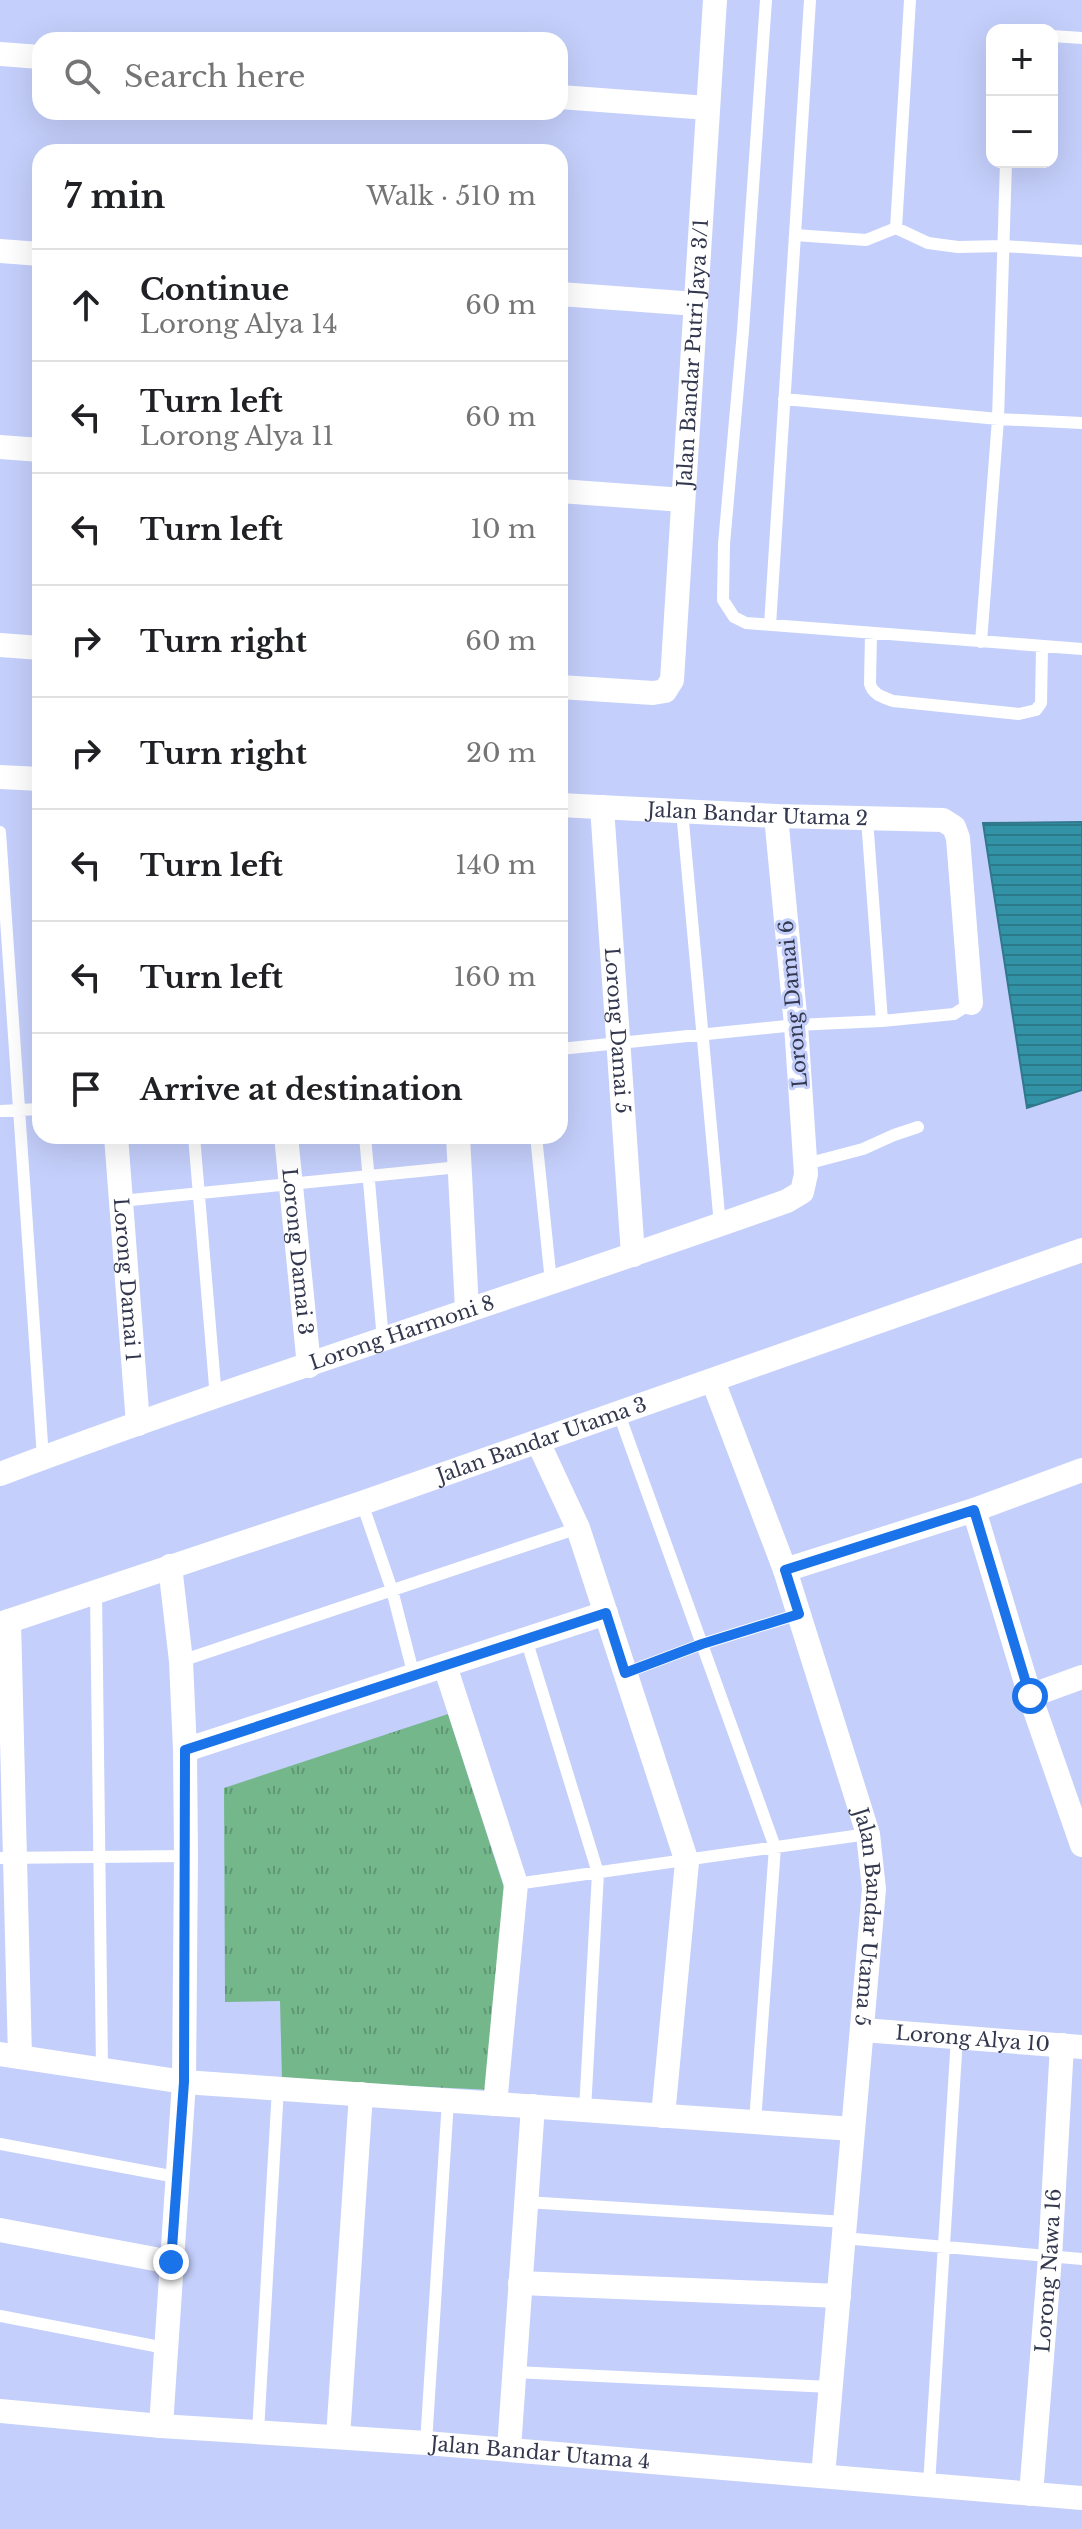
<!DOCTYPE html>
<html lang="en">
<head>
<meta charset="utf-8">
<style>
	:root { --surface:#fff; --page:#f2f2f2; --text:#202124; --muted:#757577; --line:#e0e0e0 }
	body { margin:0; font-family:"Libre Baskerville",serif; background:var(--page); color:var(--text) }
	.controls { position:absolute; right:24px; top:24px; display:grid; overflow:hidden; border-radius:16px; box-shadow:0 8px 32px #0002 }
	.controls button { width:72px; height:72px; display:grid; place-items:center; padding:0; border:0; border-bottom:2px solid var(--line); background:var(--surface); color:var(--text); font:40px sans-serif }
	.stop { position:absolute; width:24px; height:24px; margin:-18px; border:6px solid #1a73e8; border-radius:50%; background:#fff }
	.stop.end { background:#1a73e8; border-color:#fff; box-shadow:0 2px 8px #0008 }
	.list { margin:0; padding:0; list-style:none }
	h2 { display:flex; justify-content:space-between; align-items:center; height:104px; margin:0; padding:0 32px; font-size:34px }
	h2 small { font-size:26px; font-weight:400; color:var(--muted) }
	.list li { display:grid; grid-template-columns:52px 1fr auto; gap:24px; align-items:center; box-sizing:border-box; height:112px; padding:0 32px; border-top:2px solid var(--line) }
	.list b { display:block; font-size:30px; white-space:nowrap }
	.list p { margin:0; font-size:26px; white-space:nowrap; color:var(--muted) }
	.list em { font-size:26px; font-style:normal; color:var(--muted) }
	.icon { flex:none; width:44px; height:44px; fill:none; stroke:currentColor; stroke-width:2; stroke-linecap:round; stroke-linejoin:round }
	.map { position:relative; flex:none; width:1082px; height:2529px; overflow:hidden }
	.search { position:absolute; background:var(--surface); box-shadow:0 8px 32px #0002; left:32px; top:32px; width:536px; height:88px; display:flex; align-items:center; gap:20px; box-sizing:border-box; padding:0 28px; border-radius:24px; color:var(--muted); font-size:30px }
	.panel { position:absolute; background:var(--surface); box-shadow:0 8px 32px #0002; left:32px; top:144px; width:536px; height:1000px; border-radius:24px }
	.map>svg:first-child { display:block }
	.park { fill:url(#park-tufts) }
	.water { fill:url(#water-rules); stroke:#32788c; stroke-width:2 }
	.lines { fill:none; stroke-linecap:round; stroke-linejoin:round }
	.lane { stroke:#fff; stroke-width:12 }
	.street { stroke:#fff; stroke-width:24 }
	.route { stroke:#1a73e8; stroke-width:10 }
	.labels { text-anchor:middle; dominant-baseline:central; stroke-width:6; stroke-linejoin:round; paint-order:stroke }
	.street-label { font-size:20px; fill:#33384e; stroke:#c4cffb }
</style>
</head>
<body>
<div class="map">
<svg width="1082" height="2529" viewBox="0 0 1082 2529">
	<defs>
		<pattern id="park-tufts" width="24" height="20" patternUnits="userSpaceOnUse" patternTransform="scale(2)"><rect width="24" height="20" fill="#73b78b"/><path d="M3 7l-1-3M5 7V3M7 7l1-3M15 17l-1-3M17 17v-4M19 17l1-3" fill="none" stroke="#5f9674"/></pattern>
		<pattern id="water-rules" width="6" height="5" patternUnits="userSpaceOnUse" patternTransform="scale(2)"><rect width="6" height="5" fill="#3293a7"/><path d="M0 2.5h6" fill="none" stroke="#2b798a"/></pattern>
	</defs>
	<rect width="100%" height="100%" fill="#c4cffb"/>
	<path class="park" d="M448,1714l62,192 -17,184 -211,-10 -2,-79 -55,1 -1,-214z"/>
	<path class="water" d="M1082,822v268l-55,18 -44,-285z"/>
	<g class="lines">
		<path class="lane" d="M766,0l-23,331 -19,213 -1,56 11,17 12,6 336,26
			M1052,36l30,2
			M896,228l14,-228
			M795,235l71,5 30,-12 32,15 30,4 46,-1 78,5
			M784,399l214,20 84,4
			M770,625l40,-625
			M871,633l-1,51c3,11 13,13 23,17l126,13 17,-4 5,-7 1,-55
			M981,642l17,-223 8,-257
			M682,811l38,414
			M867,819l15,202
			M0,832l43,626
			M560,1049l236,-24 86,-4 72,-7 17,-11
			M0,1111l40,-2
			M194,1136l22,262
			M365,1136l18,204
			M536,1136l15,146
			M806,1164l57,-15 31,-14 24,-8
			M121,1201l338,-34
			M619,1414l156,433 -20,275
			M362,1503l30,87 22,86
			M96,1592l6,476
			M526,1639l72,234 -13,237
			M181,1661l397,-133
			M625,1673l77,-29 97,-30
			M0,1858l186,-2
			M516,1884l352,-50
			M0,2144l176,33
			M526,2202l319,20
			M843,2238l239,21
			M0,2316l165,32
			M514,2372l317,15
			M258,2432l20,-344
			M426,2443l22,-343
			M929,2485l28,-448"/>
		<g class="street">
			<path d="M0,54l40,3"/>
			<path d="M560,97l148,11"/>
			<path d="M0,251l40,3"/>
			<path d="M560,294l136,10"/>
			<path d="M0,447l40,3"/>
			<path d="M560,491l123,9"/>
			<path d="M0,645l40,3"/>
			<path id="s1" d="M560,687l93,6 12,-2 7,-11 43,-680"/>
			<path d="M0,777l40,2"/>
			<path id="s2" d="M560,805l216,11 167,4 11,7 4,11 13,165"/>
			<path id="s3" d="M602,807l31,448"/>
			<path id="s4" d="M116,1136l22,288"/>
			<path id="s5" d="M286,1136l23,230"/>
			<path d="M458,1136l9,173"/>
			<path id="s6" d="M713,1381l72,189 83,264 6,55 -51,587"/>
			<path d="M538,1442l40,86 109,334 -24,254"/>
			<path id="s7" d="M0,1474c260,-98 526,-180 787,-273l15,-9 4,-18 -10,-149 -20,-209"/>
			<path d="M974,1510l56,186 52,149"/>
			<path d="M785,1570l189,-60 108,-40"/>
			<path d="M9,1621l11,436"/>
			<path id="s8" d="M0,1624l362,-121 720,-253"/>
			<path d="M445,1666l71,218 -21,220"/>
			<path d="M1030,1696l52,-19"/>
			<path d="M185,1750l421,-137"/>
			<path id="s9" d="M863,2030l219,17"/>
			<path d="M0,2054l184,28 669,47"/>
			<path d="M0,2230l171,32"/>
			<path d="M520,2283l319,13"/>
			<path id="s10" d="M0,2411l161,15 265,17 656,55"/>
			<path d="M161,2426l23,-344 2,-226 -1,-106 -4,-89 -11,-95"/>
			<path d="M338,2437l23,-343"/>
			<path d="M509,2449l24,-343"/>
			<path id="s11" d="M1031,2494l19,-237 12,-212"/>
		</g>
	</g>
	<g class="lines">
		<path class="route" d="M171,2262l13,-180 1,-332 421,-137 19,60 77,-29 97,-30 -14,-44 189,-60 56,186"/>
	</g>
	<g class="labels">
		<g class="street-label">
			<text stroke="none"><textPath href="#s1" startOffset="446">Jalan Bandar Putri Jaya 3/1</textPath></text>
			<text stroke="none"><textPath href="#s2" startOffset="198">Jalan Bandar Utama 2</textPath></text>
			<text transform="translate(793 1004) rotate(-95)">Lorong Damai 6</text>
			<text stroke="none"><textPath href="#s3" startOffset="224">Lorong Damai 5</textPath></text>
			<text stroke="none"><textPath href="#s5" startOffset="116">Lorong Damai 3</textPath></text>
			<text stroke="none"><textPath href="#s4" startOffset="144">Lorong Damai 1</textPath></text>
			<text stroke="none"><textPath href="#s7" startOffset="426">Lorong Harmoni 8</textPath></text>
			<text stroke="none"><textPath href="#s8" startOffset="572">Jalan Bandar Utama 3</textPath></text>
			<text stroke="none"><textPath href="#s6" startOffset="562">Jalan Bandar Utama 5</textPath></text>
			<text stroke="none"><textPath href="#s9" startOffset="110">Lorong Alya 10</textPath></text>
			<text stroke="none"><textPath href="#s11" startOffset="224">Lorong Nawa 16</textPath></text>
			<text stroke="none"><textPath href="#s10" startOffset="542">Jalan Bandar Utama 4</textPath></text>
		</g>
	</g>
</svg>
<div class="controls">
<button>+</button>
<button>−</button>
</div>
<div class="stop" style="left:1030px;top:1696px"></div>
<div class="stop end" style="left:171px;top:2262px"></div>
<div class="search"><svg class="icon" aria-label="search" viewBox="0 0 24 24"><circle cx="10" cy="10" r="6"/><path d="M15 15l6 6"/></svg>Search here</div>
<section class="panel">
<h2>7 min<small>Walk · 510 m</small></h2>
<ul class="list">
<li><svg class="icon" aria-label="ahead" viewBox="0 0 24 24"><path d="M12 20V5M6 11l6-6 6 6"/></svg><div><b>Continue</b><p>Lorong Alya 14</p></div><em>60 m</em></li>
<li><svg class="icon" aria-label="left" viewBox="0 0 24 24"><path d="M17 20v-9H6M10 6l-5 5 5 5"/></svg><div><b>Turn left</b><p>Lorong Alya 11</p></div><em>60 m</em></li>
<li><svg class="icon" aria-label="left" viewBox="0 0 24 24"><path d="M17 20v-9H6M10 6l-5 5 5 5"/></svg><div><b>Turn left</b></div><em>10 m</em></li>
<li><svg class="icon" aria-label="right" viewBox="0 0 24 24"><path d="M7 20v-9h11M14 6l5 5-5 5"/></svg><div><b>Turn right</b></div><em>60 m</em></li>
<li><svg class="icon" aria-label="right" viewBox="0 0 24 24"><path d="M7 20v-9h11M14 6l5 5-5 5"/></svg><div><b>Turn right</b></div><em>20 m</em></li>
<li><svg class="icon" aria-label="left" viewBox="0 0 24 24"><path d="M17 20v-9H6M10 6l-5 5 5 5"/></svg><div><b>Turn left</b></div><em>140 m</em></li>
<li><svg class="icon" aria-label="left" viewBox="0 0 24 24"><path d="M17 20v-9H6M10 6l-5 5 5 5"/></svg><div><b>Turn left</b></div><em>160 m</em></li>
<li><svg class="icon" aria-label="arrive" viewBox="0 0 24 24"><path d="M6 21V4h12l-3 4 3 4H6"/></svg><div><b>Arrive at destination</b></div></li>
</ul>
</section>
</div>
</body>
</html>
